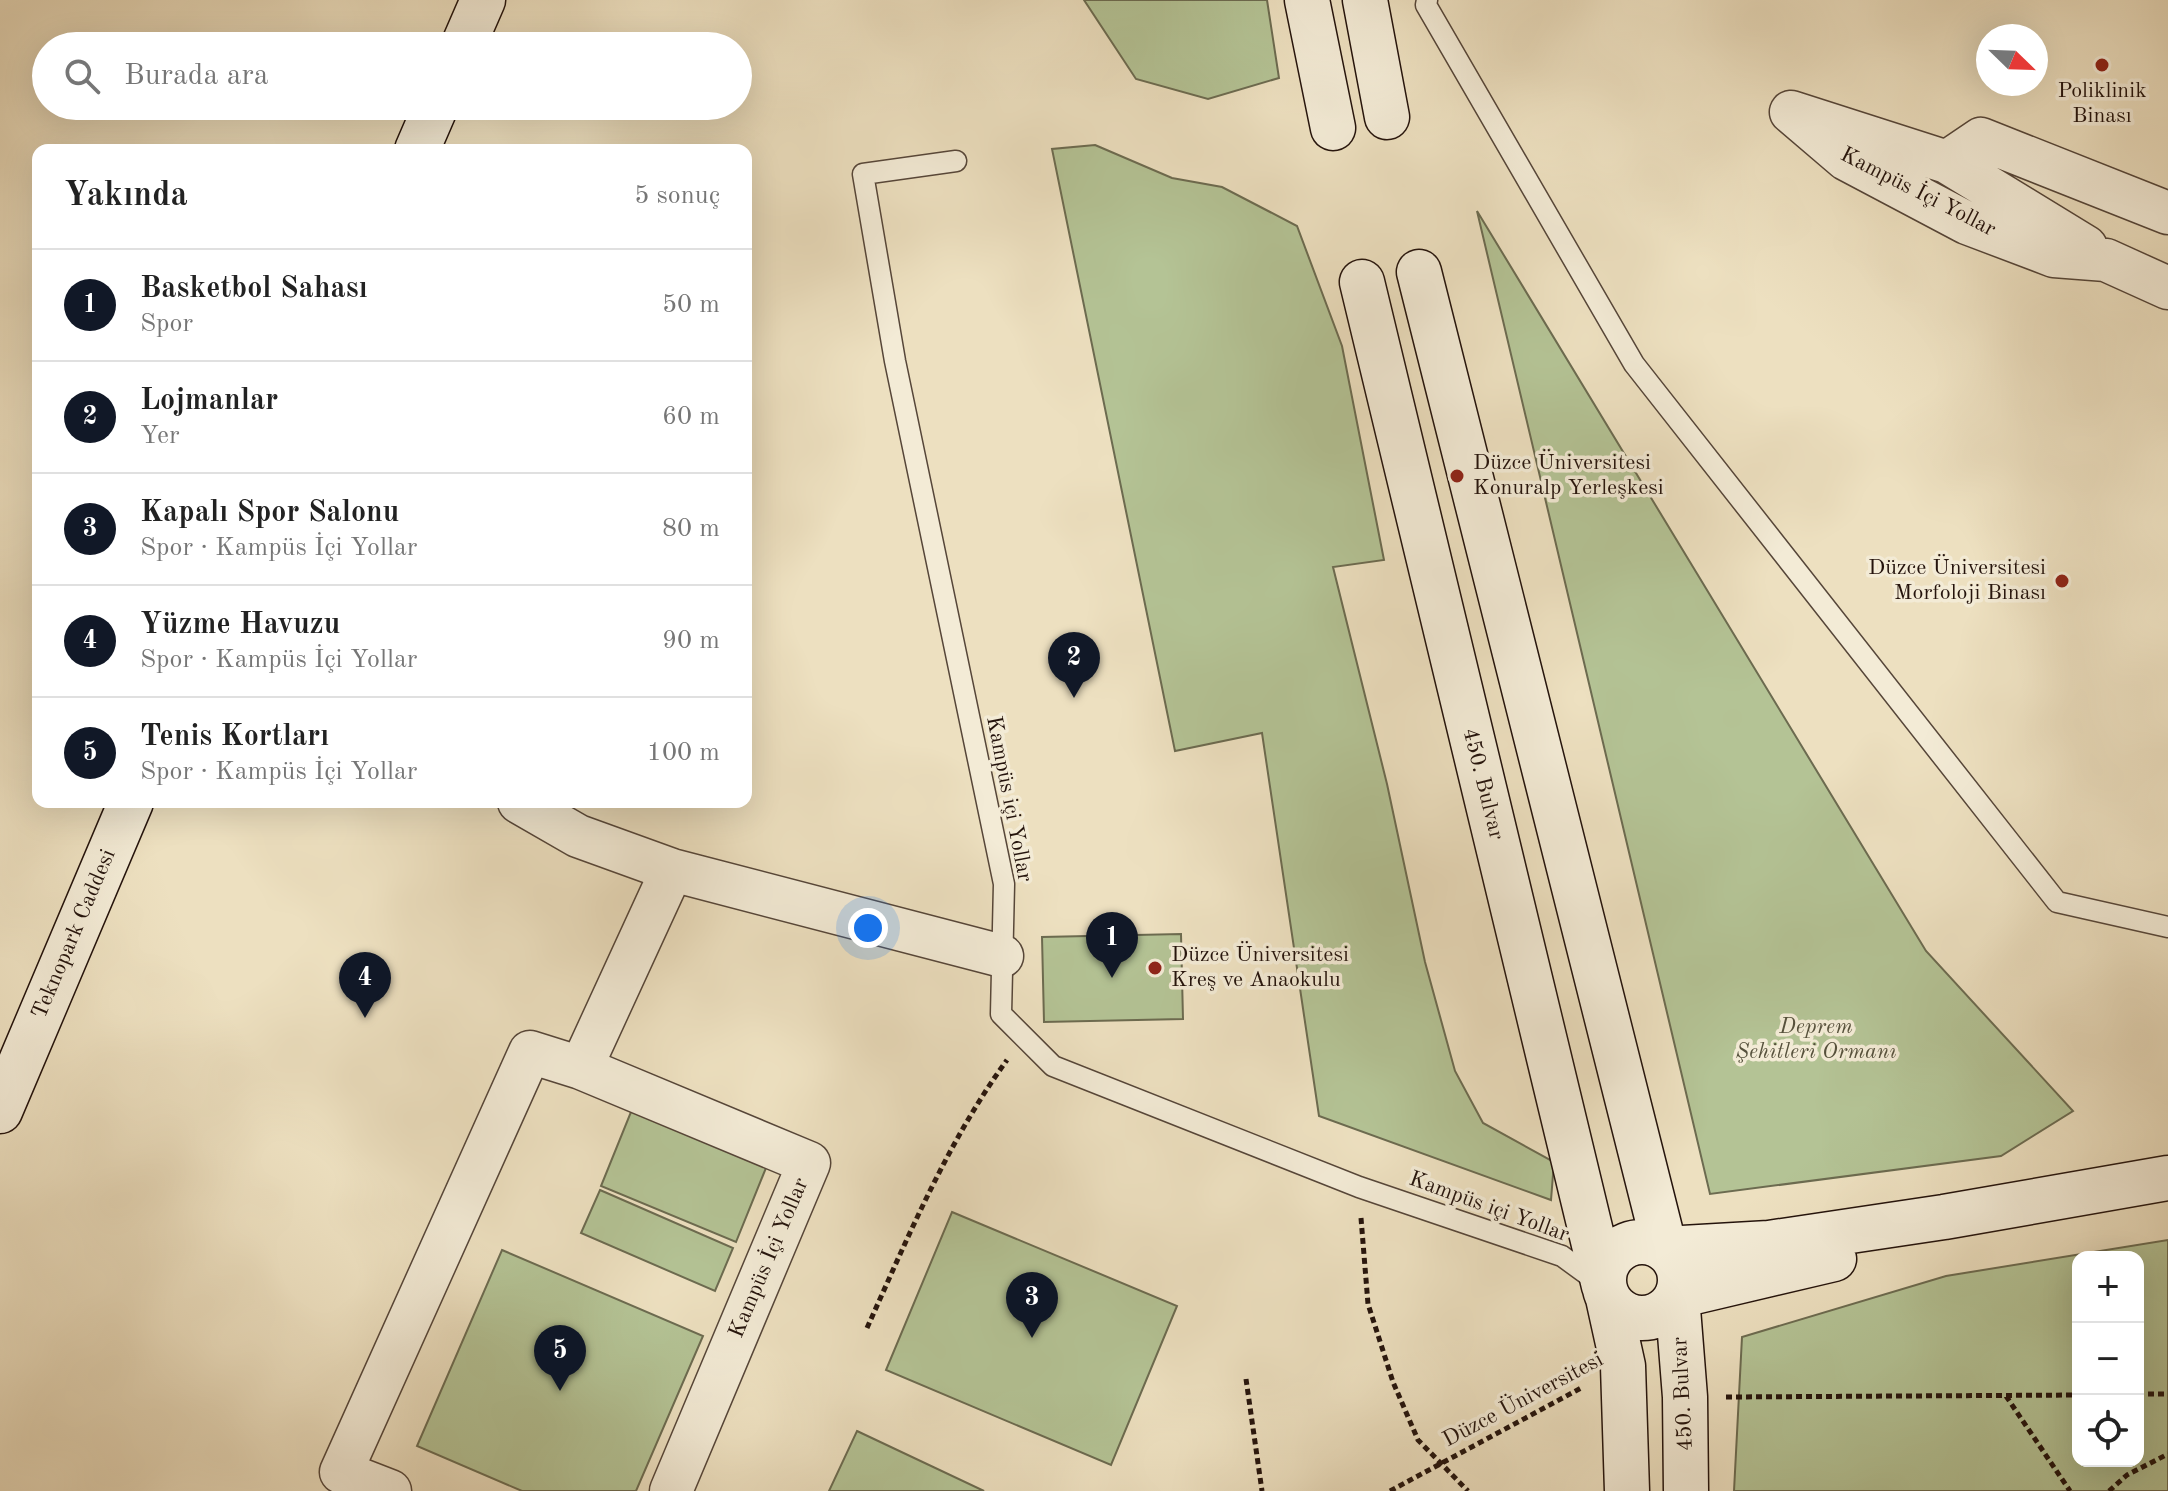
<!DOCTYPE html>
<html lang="tr">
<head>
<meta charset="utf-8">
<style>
	:root { --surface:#fff; --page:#f2f2f2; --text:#222; --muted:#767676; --line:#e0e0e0; --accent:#111827 }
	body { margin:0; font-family:"Old Standard TT",serif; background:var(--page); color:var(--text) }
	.controls { position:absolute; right:24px; bottom:24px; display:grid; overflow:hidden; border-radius:16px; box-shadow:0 8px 32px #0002 }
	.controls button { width:72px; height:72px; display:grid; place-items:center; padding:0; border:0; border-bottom:2px solid var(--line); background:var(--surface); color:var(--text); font:40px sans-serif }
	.compass { position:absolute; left:1976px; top:24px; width:72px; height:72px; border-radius:50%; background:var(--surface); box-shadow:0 8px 32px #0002; rotate:113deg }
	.you { position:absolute; left:868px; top:928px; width:28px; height:28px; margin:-20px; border:6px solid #fff; border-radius:50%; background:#1a73e8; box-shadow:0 0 0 12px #1a73e833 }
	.badge { display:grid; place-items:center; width:52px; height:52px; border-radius:50%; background:var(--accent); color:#fff; font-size:26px; font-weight:700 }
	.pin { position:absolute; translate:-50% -66px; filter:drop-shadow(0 2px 4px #0008) }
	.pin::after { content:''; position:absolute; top:42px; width:28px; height:24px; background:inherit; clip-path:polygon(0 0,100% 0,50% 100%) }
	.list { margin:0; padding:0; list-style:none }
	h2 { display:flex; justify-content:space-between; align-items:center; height:104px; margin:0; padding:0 32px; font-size:34px }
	h2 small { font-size:26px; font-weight:400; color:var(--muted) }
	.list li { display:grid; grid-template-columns:52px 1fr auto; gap:24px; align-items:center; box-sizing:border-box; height:112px; padding:0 32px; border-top:2px solid var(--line) }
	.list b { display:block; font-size:30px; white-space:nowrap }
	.list p { margin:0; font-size:26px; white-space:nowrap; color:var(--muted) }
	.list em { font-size:26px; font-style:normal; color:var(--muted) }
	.icon { flex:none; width:44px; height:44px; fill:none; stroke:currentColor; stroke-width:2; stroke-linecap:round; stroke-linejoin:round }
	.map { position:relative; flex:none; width:2168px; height:1491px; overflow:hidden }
	.search { position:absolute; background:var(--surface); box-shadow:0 8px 32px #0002; left:32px; top:32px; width:720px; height:88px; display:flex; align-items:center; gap:20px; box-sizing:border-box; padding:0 28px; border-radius:44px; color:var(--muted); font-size:30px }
	.panel { position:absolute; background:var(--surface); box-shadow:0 8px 32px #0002; left:32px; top:144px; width:720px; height:664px; border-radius:16px }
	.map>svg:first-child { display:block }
	.green { fill:#b4c395; stroke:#6c6b50; stroke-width:2; fill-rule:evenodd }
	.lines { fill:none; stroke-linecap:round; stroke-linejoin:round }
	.lane-casing { stroke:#564639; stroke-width:23 }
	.street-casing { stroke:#564639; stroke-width:45 }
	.secondary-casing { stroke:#24130c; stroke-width:47 }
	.path { stroke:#24130c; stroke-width:5; stroke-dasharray:6 4; stroke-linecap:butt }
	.lane { stroke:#f3ebd6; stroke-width:20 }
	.street { stroke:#f3ebd6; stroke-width:42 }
	.secondary { stroke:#f3ebd6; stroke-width:44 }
	.poi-dot { fill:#8f2418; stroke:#f3ebd6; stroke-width:3 }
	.labels { text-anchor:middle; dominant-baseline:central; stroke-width:7; stroke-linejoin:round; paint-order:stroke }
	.poi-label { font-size:22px; fill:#24130c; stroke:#f3ebd6; text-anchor:start }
	.street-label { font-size:22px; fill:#24130c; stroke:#f3ebd6 }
	.park-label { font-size:22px; font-style:italic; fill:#56513c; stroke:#f3ebd6 }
</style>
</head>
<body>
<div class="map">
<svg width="2168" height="1491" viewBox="0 0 2168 1491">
	<rect width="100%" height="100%" fill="#ede0c0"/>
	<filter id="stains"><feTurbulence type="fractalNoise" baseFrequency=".0025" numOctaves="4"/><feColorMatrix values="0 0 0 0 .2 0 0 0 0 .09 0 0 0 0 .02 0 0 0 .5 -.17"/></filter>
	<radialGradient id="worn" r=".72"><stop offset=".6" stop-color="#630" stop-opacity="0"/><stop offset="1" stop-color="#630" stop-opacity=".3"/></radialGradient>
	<path class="green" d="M1084,0h183l12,78 -71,21 -72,-20z
		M1095,145l77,33 50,9 75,39 45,120 42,214 -51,7 54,217 38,178 30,109 28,52 71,39 -3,38 -232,-84 -57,-383 -87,18 -123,-602z
		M1477,211l449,740 147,160 -72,45 -291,38z
		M1181,934l2,85 -139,3 -2,-85z
		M637,1097l135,56 -36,89 -135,-56z
		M600,1190l133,58 -18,43 -134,-58z
		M952,1212l225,94 -66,159 -225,-95z
		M2168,1240v251h-434l8,-154 204,-61zM2078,1257h60v204h-60z
		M502,1250l201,86 -67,155h-114l-105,-45z
		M857,1431l127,60h-155z"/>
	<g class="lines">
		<defs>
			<path id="lane" d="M1427,0l-1,5 208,359 423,538 111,25
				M956,161l-93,13 32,187 109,523 -3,130 52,52 306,121 203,69 37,27"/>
			<path id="street" d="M1947,162l139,85
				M2168,213l-187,-74 -34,23 -156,-50 55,47 121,64 87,33 52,4 62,28
				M519,802l59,34 94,34 330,86
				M581,1068l228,95 -138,328
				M390,1491l-49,-19 189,-420 51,16 91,-198"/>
			<path id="secondary" d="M1307,0l26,128
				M1365,0l22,117
				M463,46l20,-46
				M417,150l19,-44
				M1419,272l246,977
				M1362,282l242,1004
				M0,1111l131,-309
				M1604 1280a38 38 0 1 1 76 0a38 38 0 1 1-76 0Z
				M1665,1249l104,-6 175,-26 224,-39
				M1677,1296l157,-37
				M1677,1296l8,101 1,94
				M1608,1298l15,68 4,125"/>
		</defs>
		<use href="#lane" class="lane-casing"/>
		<use href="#street" class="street-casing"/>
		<use href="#secondary" class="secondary-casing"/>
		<path class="path" d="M1361,1218l7,86 25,78 25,58 50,51
			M867,1328c41,-91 81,-187 140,-268
			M1246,1379l16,112
			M2138,1394h30
			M2006,1396l64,95
			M1726,1397l352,-2
			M1390,1491l193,-104
			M2109,1491l18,-16 41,-21"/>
		<use href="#lane" class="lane"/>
		<use href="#street" class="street"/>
		<use href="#secondary" class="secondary"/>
	</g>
	<g class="poi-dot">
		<circle cx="2102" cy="65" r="8"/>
		<circle cx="1457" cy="476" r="8"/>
		<circle cx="2062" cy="581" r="8"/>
		<circle cx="1155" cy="968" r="8"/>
	</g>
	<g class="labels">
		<g class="poi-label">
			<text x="2102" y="91" text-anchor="middle">Poliklinik<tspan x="2102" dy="25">Binası</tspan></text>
			<text x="1473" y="463">Düzce Üniversitesi<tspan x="1473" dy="25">Konuralp Yerleşkesi</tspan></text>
			<text x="2046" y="568" text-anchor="end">Düzce Üniversitesi<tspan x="2046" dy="25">Morfoloji Binası</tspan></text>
			<text x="1171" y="955">Düzce Üniversitesi<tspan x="1171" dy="25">Kreş ve Anaokulu</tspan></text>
		</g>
		<g class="street-label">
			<text transform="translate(1918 192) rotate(27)">Kampüs İçi Yollar</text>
			<text transform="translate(1483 784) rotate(76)">450. Bulvar</text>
			<text transform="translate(1009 799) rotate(79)">Kampüs içi Yollar</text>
			<text transform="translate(74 934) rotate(-67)">Teknopark Caddesi</text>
			<text transform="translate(1489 1207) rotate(20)">Kampüs içi Yollar</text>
			<text transform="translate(769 1258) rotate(-67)">Kampüs İçi Yollar</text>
			<text transform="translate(1683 1394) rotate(-93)">450. Bulvar</text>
			<text transform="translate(1523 1400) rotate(-28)">Düzce Üniversitesi</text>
		</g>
		<g class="park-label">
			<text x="1816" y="1027">Deprem<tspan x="1816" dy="25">Şehitleri Ormanı</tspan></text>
		</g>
	</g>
	<rect width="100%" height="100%" filter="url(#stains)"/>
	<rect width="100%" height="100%" fill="url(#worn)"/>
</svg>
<div class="controls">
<button>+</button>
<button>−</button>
<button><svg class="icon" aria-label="locate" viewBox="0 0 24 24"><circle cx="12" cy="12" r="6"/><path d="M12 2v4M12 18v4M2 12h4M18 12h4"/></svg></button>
</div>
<svg class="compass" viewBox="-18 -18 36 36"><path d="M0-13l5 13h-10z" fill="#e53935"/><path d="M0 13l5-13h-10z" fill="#767676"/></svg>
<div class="you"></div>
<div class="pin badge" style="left:1112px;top:978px">1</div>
<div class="pin badge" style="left:1074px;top:698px">2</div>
<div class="pin badge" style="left:1032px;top:1338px">3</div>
<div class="pin badge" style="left:365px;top:1018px">4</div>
<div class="pin badge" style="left:560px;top:1391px">5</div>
<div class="search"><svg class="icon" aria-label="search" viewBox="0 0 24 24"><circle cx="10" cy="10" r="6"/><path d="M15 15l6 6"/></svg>Burada ara</div>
<section class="panel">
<h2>Yakında<small>5 sonuç</small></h2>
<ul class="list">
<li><span class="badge">1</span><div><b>Basketbol Sahası</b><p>Spor</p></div><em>50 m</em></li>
<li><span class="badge">2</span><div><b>Lojmanlar</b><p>Yer</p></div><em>60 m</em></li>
<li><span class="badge">3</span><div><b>Kapalı Spor Salonu</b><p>Spor · Kampüs İçi Yollar</p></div><em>80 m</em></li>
<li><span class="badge">4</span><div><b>Yüzme Havuzu</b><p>Spor · Kampüs İçi Yollar</p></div><em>90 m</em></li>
<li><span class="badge">5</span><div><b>Tenis Kortları</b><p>Spor · Kampüs İçi Yollar</p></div><em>100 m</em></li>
</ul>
</section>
</div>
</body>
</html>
